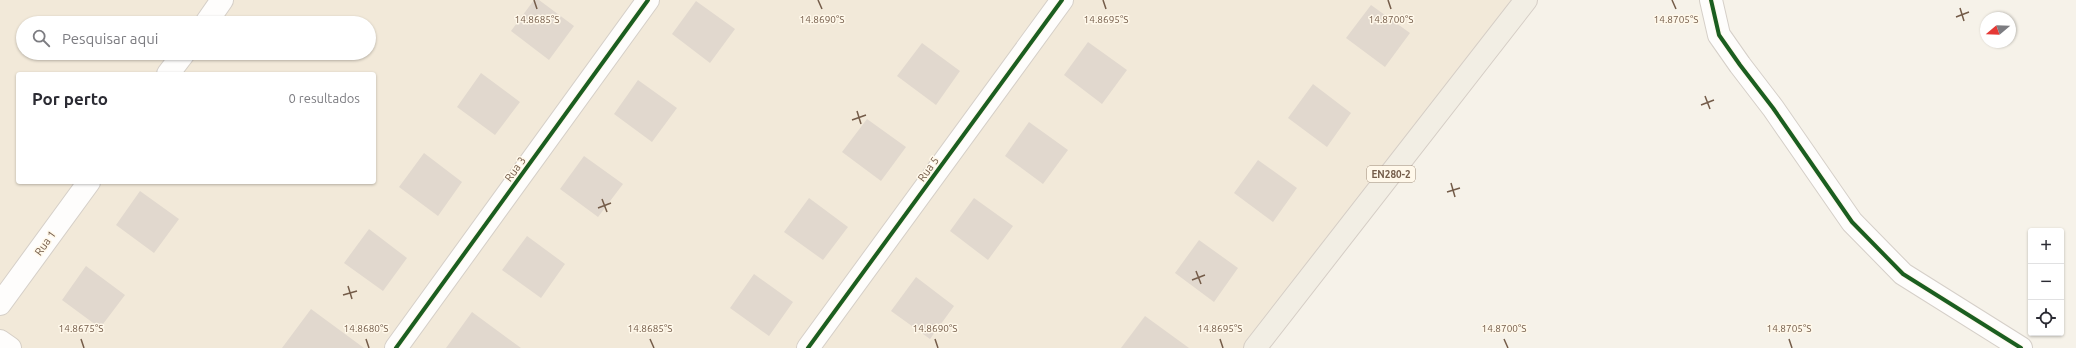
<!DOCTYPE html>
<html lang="pt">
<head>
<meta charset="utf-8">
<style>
	:root { --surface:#fff; --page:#f2f2f3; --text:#2b2b33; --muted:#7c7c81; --line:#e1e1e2 }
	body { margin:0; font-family:Ubuntu,sans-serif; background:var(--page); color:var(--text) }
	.controls { position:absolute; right:12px; bottom:12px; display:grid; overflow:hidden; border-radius:4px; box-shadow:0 1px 3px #0004 }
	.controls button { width:36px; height:36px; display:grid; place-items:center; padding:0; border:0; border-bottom:1px solid var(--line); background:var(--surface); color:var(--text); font:20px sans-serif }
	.compass { position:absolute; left:1980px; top:12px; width:36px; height:36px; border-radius:50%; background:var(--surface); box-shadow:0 1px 3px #0004; rotate:251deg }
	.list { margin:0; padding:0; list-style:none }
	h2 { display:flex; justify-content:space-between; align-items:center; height:52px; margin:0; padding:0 16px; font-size:17px }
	h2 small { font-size:13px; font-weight:400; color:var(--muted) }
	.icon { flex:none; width:22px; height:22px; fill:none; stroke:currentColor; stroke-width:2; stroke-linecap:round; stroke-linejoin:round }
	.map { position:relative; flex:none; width:2076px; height:348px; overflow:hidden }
	.search { position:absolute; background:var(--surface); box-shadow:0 1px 3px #0004; left:16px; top:16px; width:360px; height:44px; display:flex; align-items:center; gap:10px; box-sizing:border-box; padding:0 14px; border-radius:22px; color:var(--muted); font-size:15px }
	.panel { position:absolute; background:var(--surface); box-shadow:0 1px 3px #0004; left:16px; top:72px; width:360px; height:112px; border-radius:4px }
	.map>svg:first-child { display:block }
	.residential { fill:#f2e9d9; fill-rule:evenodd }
	.building { fill:#e1d8ce }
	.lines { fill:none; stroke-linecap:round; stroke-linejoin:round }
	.street-casing { stroke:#d5cfc8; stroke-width:24 }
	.secondary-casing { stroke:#d6cfc6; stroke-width:24 }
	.primary-casing { stroke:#d5cdc5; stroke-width:24 }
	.street { stroke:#fefdfc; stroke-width:22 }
	.secondary { stroke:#fefdfc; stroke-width:22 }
	.primary { stroke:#f2eee4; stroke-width:22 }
	.cycleway-casing { stroke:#fff8ea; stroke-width:6 }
	.cycleway { stroke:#1b5e20; stroke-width:4 }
	.ticks { fill:none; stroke:#745c49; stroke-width:1.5 }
	.labels { text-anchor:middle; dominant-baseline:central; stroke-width:3; stroke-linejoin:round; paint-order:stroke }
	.shield { fill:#fff8ea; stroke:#9e8b79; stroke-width:1 }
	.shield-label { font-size:10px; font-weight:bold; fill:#745c49 }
	.street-label { font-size:11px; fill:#745c49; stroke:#fff8ea }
	.ticks-label { font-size:10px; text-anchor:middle; fill:#745c49; stroke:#fff8ea; stroke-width:3; stroke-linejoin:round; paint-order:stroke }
</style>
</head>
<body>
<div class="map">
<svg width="2076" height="348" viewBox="0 0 2076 348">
	<rect width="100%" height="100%" fill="#f6f2e9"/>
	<path class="residential" d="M0,0h1526l-271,348h-1255zM23,23h346v30h-346zM18,74h356v108h-356z"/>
	<path class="building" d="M534,0h5l35,26 -25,34 -38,-29z
		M696,1l39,28 -25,34 -38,-29z
		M1371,5l39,28 -25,34 -39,-29z
		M1088,42l39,28 -25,34 -38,-29z
		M922,43l38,28 -24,34 -39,-29z
		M481,73l39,29 -25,33 -38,-28z
		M638,80l39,28 -25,34 -38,-28z
		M1313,84l38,29 -24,34 -39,-29z
		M867,119l39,28 -25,34 -39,-29z
		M1029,122l39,28 -25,34 -38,-28z
		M424,153l38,29 -24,34 -39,-29z
		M584,156l39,28 -25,33 -38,-28z
		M1258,160l39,28 -24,34 -39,-29z
		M140,191l39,28 -25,34 -38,-28z
		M809,198l39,29 -25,33 -39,-28z
		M974,198l39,28 -25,34 -38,-29z
		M369,229l38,29 -24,33 -39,-28z
		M527,236l38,28 -24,34 -39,-28z
		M1199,240l39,28 -24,34 -39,-29z
		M86,266l39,29 -25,33 -38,-28z
		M754,274l39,28 -24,34 -39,-28z
		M916,277l38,29 -24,33 -39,-28z
		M311,309l53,39h-82z
		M472,312l49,36h-75z
		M1145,316l44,32h-68z"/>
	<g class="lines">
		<defs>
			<path id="street" d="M1711,0l8,35 21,30 33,43 79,114 51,52 118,74
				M206,23l16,-23
				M168,74l16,-21
				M0,304l89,-122
				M396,348l252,-348
				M808,348l254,-348"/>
			<path id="secondary" d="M0,341l10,7"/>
			<path id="primary" d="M1255,348l271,-348"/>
		</defs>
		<use href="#street" class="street-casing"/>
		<use href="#secondary" class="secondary-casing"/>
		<use href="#primary" class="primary-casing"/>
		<use href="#street" class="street"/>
		<use href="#secondary" class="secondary"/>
		<use href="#primary" class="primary"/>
		<defs>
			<path id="cycleway" d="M1711,0l8,35 21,30 33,43 79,114 51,52 118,74
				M396,348l252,-348
				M808,348l254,-348"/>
		</defs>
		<use href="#cycleway" class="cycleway-casing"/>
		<use href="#cycleway" class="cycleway"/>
	</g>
	<path class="ticks" d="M534,0l3,9M818,0l4,9M1103,0l3,9M1388,0l3,9M1672,0l4,9M1960,8l4,13M1956,17l13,-5M1705,96l5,13M1701,105l13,-5M857,111l4,13M852,120l14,-5M1451,183l4,14M1447,192l13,-4M602,199l5,13M598,208l13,-5M1196,271l5,13M1192,280l13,-5M348,286l4,13M343,295l14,-4M81,339l3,9M366,339l3,9M650,339l4,9M935,339l3,9M1220,339l3,9M1504,339l4,9M1789,339l3,9"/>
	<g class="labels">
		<rect class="shield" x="1367" y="166" width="48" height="16" rx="3"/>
		<g class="shield-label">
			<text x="1391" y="174">EN280-2</text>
		</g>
		<g class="street-label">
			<text transform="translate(515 169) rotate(-54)">Rua 3</text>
			<text transform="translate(928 169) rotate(-54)">Rua 5</text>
			<text transform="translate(45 243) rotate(-54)">Rua 1</text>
		</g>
	</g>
	<g class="ticks-label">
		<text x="537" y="23">14.8685°S</text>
		<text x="822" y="23">14.8690°S</text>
		<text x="1106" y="23">14.8695°S</text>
		<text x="1391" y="23">14.8700°S</text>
		<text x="1676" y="23">14.8705°S</text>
		<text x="81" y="332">14.8675°S</text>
		<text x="366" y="332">14.8680°S</text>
		<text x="650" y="332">14.8685°S</text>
		<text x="935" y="332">14.8690°S</text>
		<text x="1220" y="332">14.8695°S</text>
		<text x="1504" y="332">14.8700°S</text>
		<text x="1789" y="332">14.8705°S</text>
	</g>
</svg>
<div class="controls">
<button>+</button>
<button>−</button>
<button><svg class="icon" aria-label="locate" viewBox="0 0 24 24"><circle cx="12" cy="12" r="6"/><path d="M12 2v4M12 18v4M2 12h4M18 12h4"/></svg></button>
</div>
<svg class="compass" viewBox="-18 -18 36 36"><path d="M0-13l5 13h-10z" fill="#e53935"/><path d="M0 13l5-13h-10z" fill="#7c7c81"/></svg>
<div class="search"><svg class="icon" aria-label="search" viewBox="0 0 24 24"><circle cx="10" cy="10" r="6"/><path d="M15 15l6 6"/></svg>Pesquisar aqui</div>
<section class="panel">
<h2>Por perto<small>0 resultados</small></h2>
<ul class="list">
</ul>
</section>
</div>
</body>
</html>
